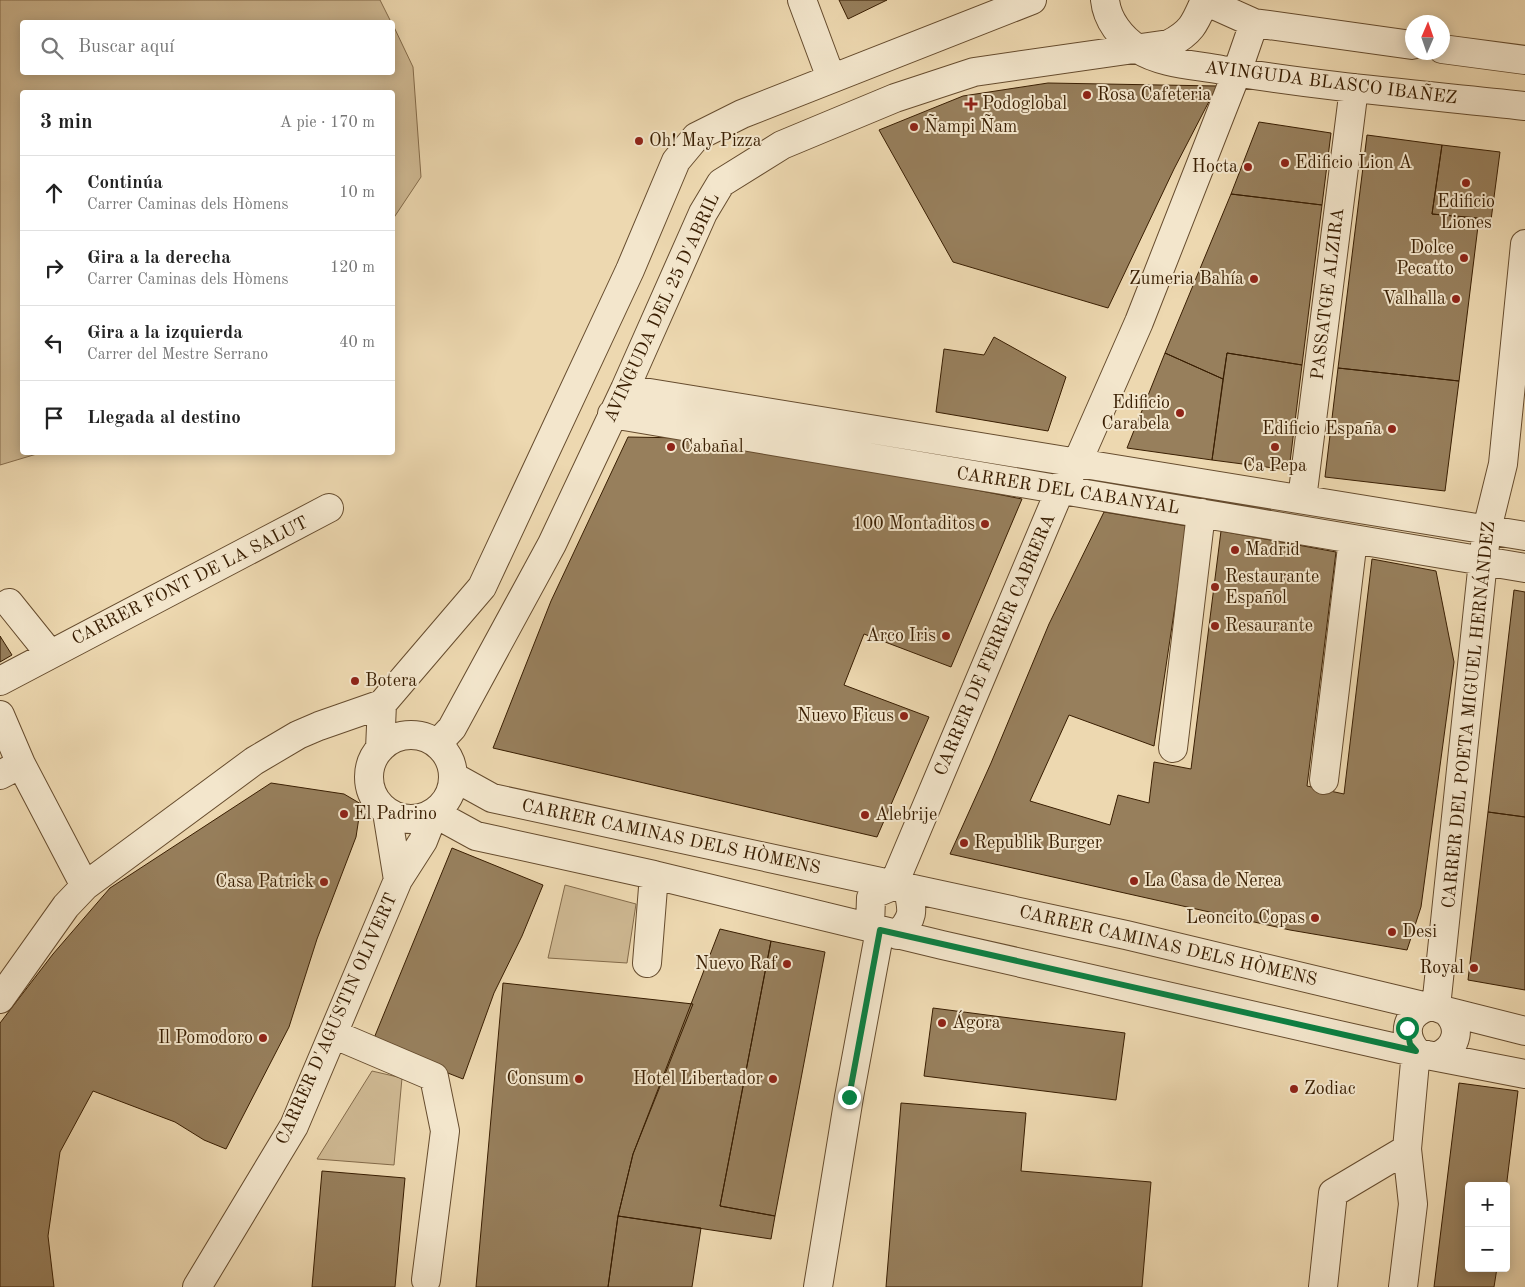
<!DOCTYPE html>
<html lang="es">
<head>
<meta charset="utf-8">
<style>
	:root { --surface:#fff; --page:#f2f2f2; --text:#222; --muted:#767676; --line:#e0e0e0 }
	body { margin:0; font-family:"Old Standard TT",serif; background:var(--page); color:var(--text) }
	.controls { position:absolute; right:15px; bottom:15px; display:grid; overflow:hidden; border-radius:5px; box-shadow:0 2px 12px #0003 }
	.controls button { width:45px; height:45px; display:grid; place-items:center; padding:0; border:0; border-bottom:1px solid var(--line); background:var(--surface); color:var(--text); font:25px sans-serif }
	.compass { position:absolute; left:1405px; top:15px; width:45px; height:45px; border-radius:50%; background:var(--surface); box-shadow:0 2px 12px #0003; rotate:2deg }
	.stop { position:absolute; width:15px; height:15px; margin:-11px; border:4px solid #0b8043; border-radius:50%; background:#fff }
	.stop.end { background:#0b8043; border-color:#fff; box-shadow:0 1px 5px #0008 }
	.list { margin:0; padding:0; list-style:none }
	h2 { display:flex; justify-content:space-between; align-items:center; height:65px; margin:0; padding:0 20px; font-size:21px }
	h2 small { font-size:16px; font-weight:400; color:var(--muted) }
	.list li { display:grid; grid-template-columns:32px 1fr auto; gap:15px; align-items:center; box-sizing:border-box; height:75px; padding:0 20px; border-top:1px solid var(--line) }
	.list b { display:block; font-size:19px; white-space:nowrap }
	.list p { margin:0; font-size:16px; white-space:nowrap; color:var(--muted) }
	.list em { font-size:16px; font-style:normal; color:var(--muted) }
	.icon { flex:none; width:28px; height:28px; fill:none; stroke:currentColor; stroke-width:2; stroke-linecap:round; stroke-linejoin:round }
	.map { position:relative; flex:none; width:1525px; height:1287px; overflow:hidden }
	.search { position:absolute; background:var(--surface); box-shadow:0 2px 12px #0003; left:20px; top:20px; width:375px; height:55px; display:flex; align-items:center; gap:12px; box-sizing:border-box; padding:0 18px; border-radius:5px; color:var(--muted); font-size:19px }
	.panel { position:absolute; background:var(--surface); box-shadow:0 2px 12px #0003; left:20px; top:90px; width:375px; height:365px; border-radius:5px }
	.map>svg:first-child { display:block }
	.green { fill:#ceb892; stroke:#846b4a }
	.building { fill:#977f5c; stroke:#391e02 }
	.lines { fill:none; stroke-linecap:round; stroke-linejoin:round }
	.minor-casing { stroke:#664c2e; stroke-width:30 }
	.minor { stroke:#f3e6cc; stroke-width:28 }
	.route { stroke:#0b8043; stroke-width:6 }
	.poi-dot { fill:#8f2418; stroke:#f3e6cc; stroke-width:2 }
	.labels { text-anchor:middle; dominant-baseline:central; stroke-width:4; stroke-linejoin:round; paint-order:stroke }
	.street-label { font-size:18px; fill:#391e02; stroke:#f3e6cc }
	.poi-label { font-size:18px; fill:#391e02; stroke:#f3e6cc; text-anchor:start }
</style>
</head>
<body>
<div class="map">
<svg width="1525" height="1287" viewBox="0 0 1525 1287">
	<rect width="100%" height="100%" fill="#edd8b0"/>
	<filter id="stains"><feTurbulence type="fractalNoise" baseFrequency=".004" numOctaves="4"/><feColorMatrix values="0 0 0 0 .2 0 0 0 0 .09 0 0 0 0 .02 0 0 0 .5 -.17"/></filter>
	<radialGradient id="worn" r=".72"><stop offset=".6" stop-color="#630" stop-opacity="0"/><stop offset="1" stop-color="#630" stop-opacity=".3"/></radialGradient>
	<path class="green" d="M0,0h380l11,22h-369v50h370l1,-47 20,42 8,110 -28,42 -1,-127h-370v360l18,1 -40,12z
		M565,885l71,19 -9,59 -79,-5z
		M372,1071l30,7 -8,87 -77,-6z"/>
	<path class="building" d="M839,0h48l-39,19z
		M1048,83l169,3 -43,83 -66,139 -155,-46 -74,-132 84,-34z
		M1259,122l72,11 -9,72 -91,-11z
		M1367,135l75,10 -10,69 47,4 -20,163 -121,-13z
		M1442,145l58,7 -9,68 -59,-6z
		M1231,194l91,11 -20,160 -75,-12 -4,26 -58,-26z
		M994,337l72,40 -18,54 -112,-19 8,-63 40,6z
		M1165,353l58,26 -11,81 -85,-12z
		M1227,353l75,12 -13,105 -77,-10z
		M1338,368l121,13 -14,110 -120,-14z
		M628,437l58,1 184,31 152,30 -71,168 -87,-33 -20,51 85,32 -52,120 -384,-89 58,-147z
		M1104,512l83,14 -33,220 -85,-31 -39,86 80,24 8,-30 31,8 5,-41 37,7 30,-238 115,21 -29,234 37,8 28,-235 64,12 18,91 -33,245 -14,43 -117,-20 -340,-76 41,-91 58,-139z
		M1514,590l11,2v225l-37,-5z
		M0,636l12,19 -12,7z
		M271,783l73,11 17,10 -5,33 -39,102 -28,88 -63,122 -22,-9 -29,-18 -82,-31 -33,61 -12,84 6,51h-54v-264l53,-69 57,-66z
		M1488,812l37,5v173l-57,-10z
		M452,848l91,37 -21,51 -28,57 -31,86 -91,-36z
		M720,929l51,12 -51,265 55,10 -4,23 -153,-23 15,-62z
		M771,941l54,11 -50,264 -55,-10z
		M503,983l190,21 -60,150 -15,62 -10,71h-132z
		M933,1008l192,25 -9,67 -192,-24z
		M1459,1083l59,8 -12,98v-3h-37v82h28l-3,19h-60z
		M901,1103l125,10 -5,58 130,11 -9,105h-256z
		M322,1171l83,7 -10,109h-83z
		M618,1216l83,12 -9,59h-84z"/>
	<g class="lines">
		<defs>
			<path id="minor" d="M802,0l29,78
				M1105,0c2,20 16,38 33,49 23,15 58,16 84,21 101,17 202,25 303,36
				M1205,1l49,22 158,22
				M1442,49l83,11
				M625,389l900,147
				M612,414l913,154
				M1302,499l52,-411
				M9,603l41,51
				M0,681l329,-173
				M0,715l21,49 64,122
				M369 777a42 42 0 1 1 84 0a42 42 0 1 1-84 0Z
				M437,744l15,-16 100,-184 73,-155 78,-176 18,-30 61,-38 113,-47 79,-26 195,-28c23,-12 26,-21 36,-44
				M1173,748l28,-235
				M380,749l2,-45 100,-117 148,-317 46,-109 20,-24 46,-23 290,-114
				M0,775l21,-11
				M454,777l38,21 634,137 302,72h8l10,4 79,20
				M1324,780l29,-241
				M387,812l11,68
				M434,813l42,23 178,39 288,70 485,110 98,19
				M870,927l1,-29 5,-5 17,-7 167,-396 17,-27 62,-141 98,-250 17,-49
				M898,935c16,-19 15,-22 10,-46
				M647,963l7,-88
				M0,999l66,-93 19,-20 169,-125 44,-26 21,-9 63,-22
				M1436,1007l47,-446 4,-32 16,-65 22,-220
				M333,1034l101,43 11,54 -19,149
				M1438,1056c20,-9 24,-30 8,-45
				M1407,1149l9,-98c-14,-17 -10,-37 12,-44
				M197,1287l97,-161 104,-246 25,-39 11,-28
				M818,1287l31,-190 31,-167
				M1323,1287l10,-94 74,-44 6,55 -10,83"/>
		</defs>
		<use href="#minor" class="minor-casing"/>
		<use href="#minor" class="minor"/>
	</g>
	<g class="lines">
		<path class="route" d="M849,1097l31,-167 536,121 -6,-7 -3,-16"/>
	</g>
	<g class="poi-dot">
		<circle cx="1087" cy="95" r="5"/>
		<path d="M968.5 96.5h5v5h5v5h-5v5h-5v-5h-5v-5h5z"/>
		<circle cx="914" cy="127" r="5"/>
		<circle cx="639" cy="141" r="5"/>
		<circle cx="1285" cy="163" r="5"/>
		<circle cx="1248" cy="167" r="5"/>
		<circle cx="1466" cy="183" r="5"/>
		<circle cx="1464" cy="258" r="5"/>
		<circle cx="1254" cy="279" r="5"/>
		<circle cx="1456" cy="299" r="5"/>
		<circle cx="1180" cy="413" r="5"/>
		<circle cx="1392" cy="429" r="5"/>
		<circle cx="671" cy="447" r="5"/>
		<circle cx="1275" cy="447" r="5"/>
		<circle cx="985" cy="524" r="5"/>
		<circle cx="1235" cy="550" r="5"/>
		<circle cx="1215" cy="587" r="5"/>
		<circle cx="1215" cy="626" r="5"/>
		<circle cx="946" cy="636" r="5"/>
		<circle cx="355" cy="681" r="5"/>
		<circle cx="904" cy="716" r="5"/>
		<circle cx="344" cy="814" r="5"/>
		<circle cx="865" cy="815" r="5"/>
		<circle cx="964" cy="843" r="5"/>
		<circle cx="1134" cy="881" r="5"/>
		<circle cx="324" cy="882" r="5"/>
		<circle cx="1315" cy="918" r="5"/>
		<circle cx="1392" cy="932" r="5"/>
		<circle cx="787" cy="964" r="5"/>
		<circle cx="1474" cy="968" r="5"/>
		<circle cx="942" cy="1023" r="5"/>
		<circle cx="263" cy="1038" r="5"/>
		<circle cx="579" cy="1079" r="5"/>
		<circle cx="773" cy="1079" r="5"/>
		<circle cx="1294" cy="1089" r="5"/>
	</g>
	<g class="labels">
		<g class="street-label">
			<text transform="translate(1331 83) rotate(7)">AVINGUDA BLASCO IBAÑEZ</text>
			<text transform="translate(1328 294) rotate(-83)">PASSATGE ALZIRA</text>
			<text transform="translate(662 308) rotate(-65)">AVINGUDA DEL 25 D'ABRIL</text>
			<text transform="translate(1068 491) rotate(9)">CARRER DEL CABANYAL</text>
			<text transform="translate(190 581) rotate(-27)">CARRER FONT DE LA SALUT</text>
			<text transform="translate(995 645) rotate(-67)">CARRER DE FERRER CABRERA</text>
			<text transform="translate(1469 715) rotate(-84)">CARRER DEL POETA MIGUEL HERNÁNDEZ</text>
			<text transform="translate(671 837) rotate(12)">CARRER CAMINAS DELS HÒMENS</text>
			<text transform="translate(1168 946) rotate(13)">CARRER CAMINAS DELS HÒMENS</text>
			<text transform="translate(337 1019) rotate(-66)">CARRER D'AGUSTIN OLIVERT</text>
		</g>
		<g class="poi-label">
			<text x="1097" y="95">Rosa Cafeteria</text>
			<text x="982" y="104">Podoglobal</text>
			<text x="924" y="127">Ñampi Ñam</text>
			<text x="649" y="141">Oh! May Pizza</text>
			<text x="1295" y="163">Edificio Lion A</text>
			<text x="1238" y="167" text-anchor="end">Hocta</text>
			<text x="1466" y="202" text-anchor="middle">Edificio<tspan x="1466" dy="21">Liones</tspan></text>
			<text x="1454" y="248" text-anchor="end">Dolce<tspan x="1454" dy="21">Pecatto</tspan></text>
			<text x="1244" y="279" text-anchor="end">Zumeria Bahía</text>
			<text x="1446" y="299" text-anchor="end">Valhalla</text>
			<text x="1170" y="403" text-anchor="end">Edificio<tspan x="1170" dy="21">Carabela</tspan></text>
			<text x="1382" y="429" text-anchor="end">Edificio España</text>
			<text x="681" y="447">Cabañal</text>
			<text x="1275" y="466" text-anchor="middle">Ca Pepa</text>
			<text x="975" y="524" text-anchor="end">100 Montaditos</text>
			<text x="1245" y="550">Madrid</text>
			<text x="1225" y="577">Restaurante<tspan x="1225" dy="21">Español</tspan></text>
			<text x="1225" y="626">Resaurante</text>
			<text x="936" y="636" text-anchor="end">Arco Iris</text>
			<text x="365" y="681">Botera</text>
			<text x="894" y="716" text-anchor="end">Nuevo Ficus</text>
			<text x="354" y="814">El Padrino</text>
			<text x="875" y="815">Alebrije</text>
			<text x="974" y="843">Republik Burger</text>
			<text x="1144" y="881">La Casa de Nerea</text>
			<text x="314" y="882" text-anchor="end">Casa Patrick</text>
			<text x="1305" y="918" text-anchor="end">Leoncito Copas</text>
			<text x="1402" y="932">Desi</text>
			<text x="777" y="964" text-anchor="end">Nuevo Raf</text>
			<text x="1464" y="968" text-anchor="end">Royal</text>
			<text x="952" y="1023">Ágora</text>
			<text x="253" y="1038" text-anchor="end">Il Pomodoro</text>
			<text x="569" y="1079" text-anchor="end">Consum</text>
			<text x="763" y="1079" text-anchor="end">Hotel Libertador</text>
			<text x="1304" y="1089">Zodiac</text>
		</g>
	</g>
	<rect width="100%" height="100%" filter="url(#stains)"/>
	<rect width="100%" height="100%" fill="url(#worn)"/>
</svg>
<div class="controls">
<button>+</button>
<button>−</button>
</div>
<svg class="compass" viewBox="-18 -18 36 36"><path d="M0-13l5 13h-10z" fill="#e53935"/><path d="M0 13l5-13h-10z" fill="#767676"/></svg>
<div class="stop" style="left:1407px;top:1028px"></div>
<div class="stop end" style="left:849px;top:1097px"></div>
<div class="search"><svg class="icon" aria-label="search" viewBox="0 0 24 24"><circle cx="10" cy="10" r="6"/><path d="M15 15l6 6"/></svg>Buscar aquí</div>
<section class="panel">
<h2>3 min<small>A pie · 170 m</small></h2>
<ul class="list">
<li><svg class="icon" aria-label="ahead" viewBox="0 0 24 24"><path d="M12 20V5M6 11l6-6 6 6"/></svg><div><b>Continúa</b><p>Carrer Caminas dels Hòmens</p></div><em>10 m</em></li>
<li><svg class="icon" aria-label="right" viewBox="0 0 24 24"><path d="M7 20v-9h11M14 6l5 5-5 5"/></svg><div><b>Gira a la derecha</b><p>Carrer Caminas dels Hòmens</p></div><em>120 m</em></li>
<li><svg class="icon" aria-label="left" viewBox="0 0 24 24"><path d="M17 20v-9H6M10 6l-5 5 5 5"/></svg><div><b>Gira a la izquierda</b><p>Carrer del Mestre Serrano</p></div><em>40 m</em></li>
<li><svg class="icon" aria-label="arrive" viewBox="0 0 24 24"><path d="M6 21V4h12l-3 4 3 4H6"/></svg><div><b>Llegada al destino</b></div></li>
</ul>
</section>
</div>
</body>
</html>
